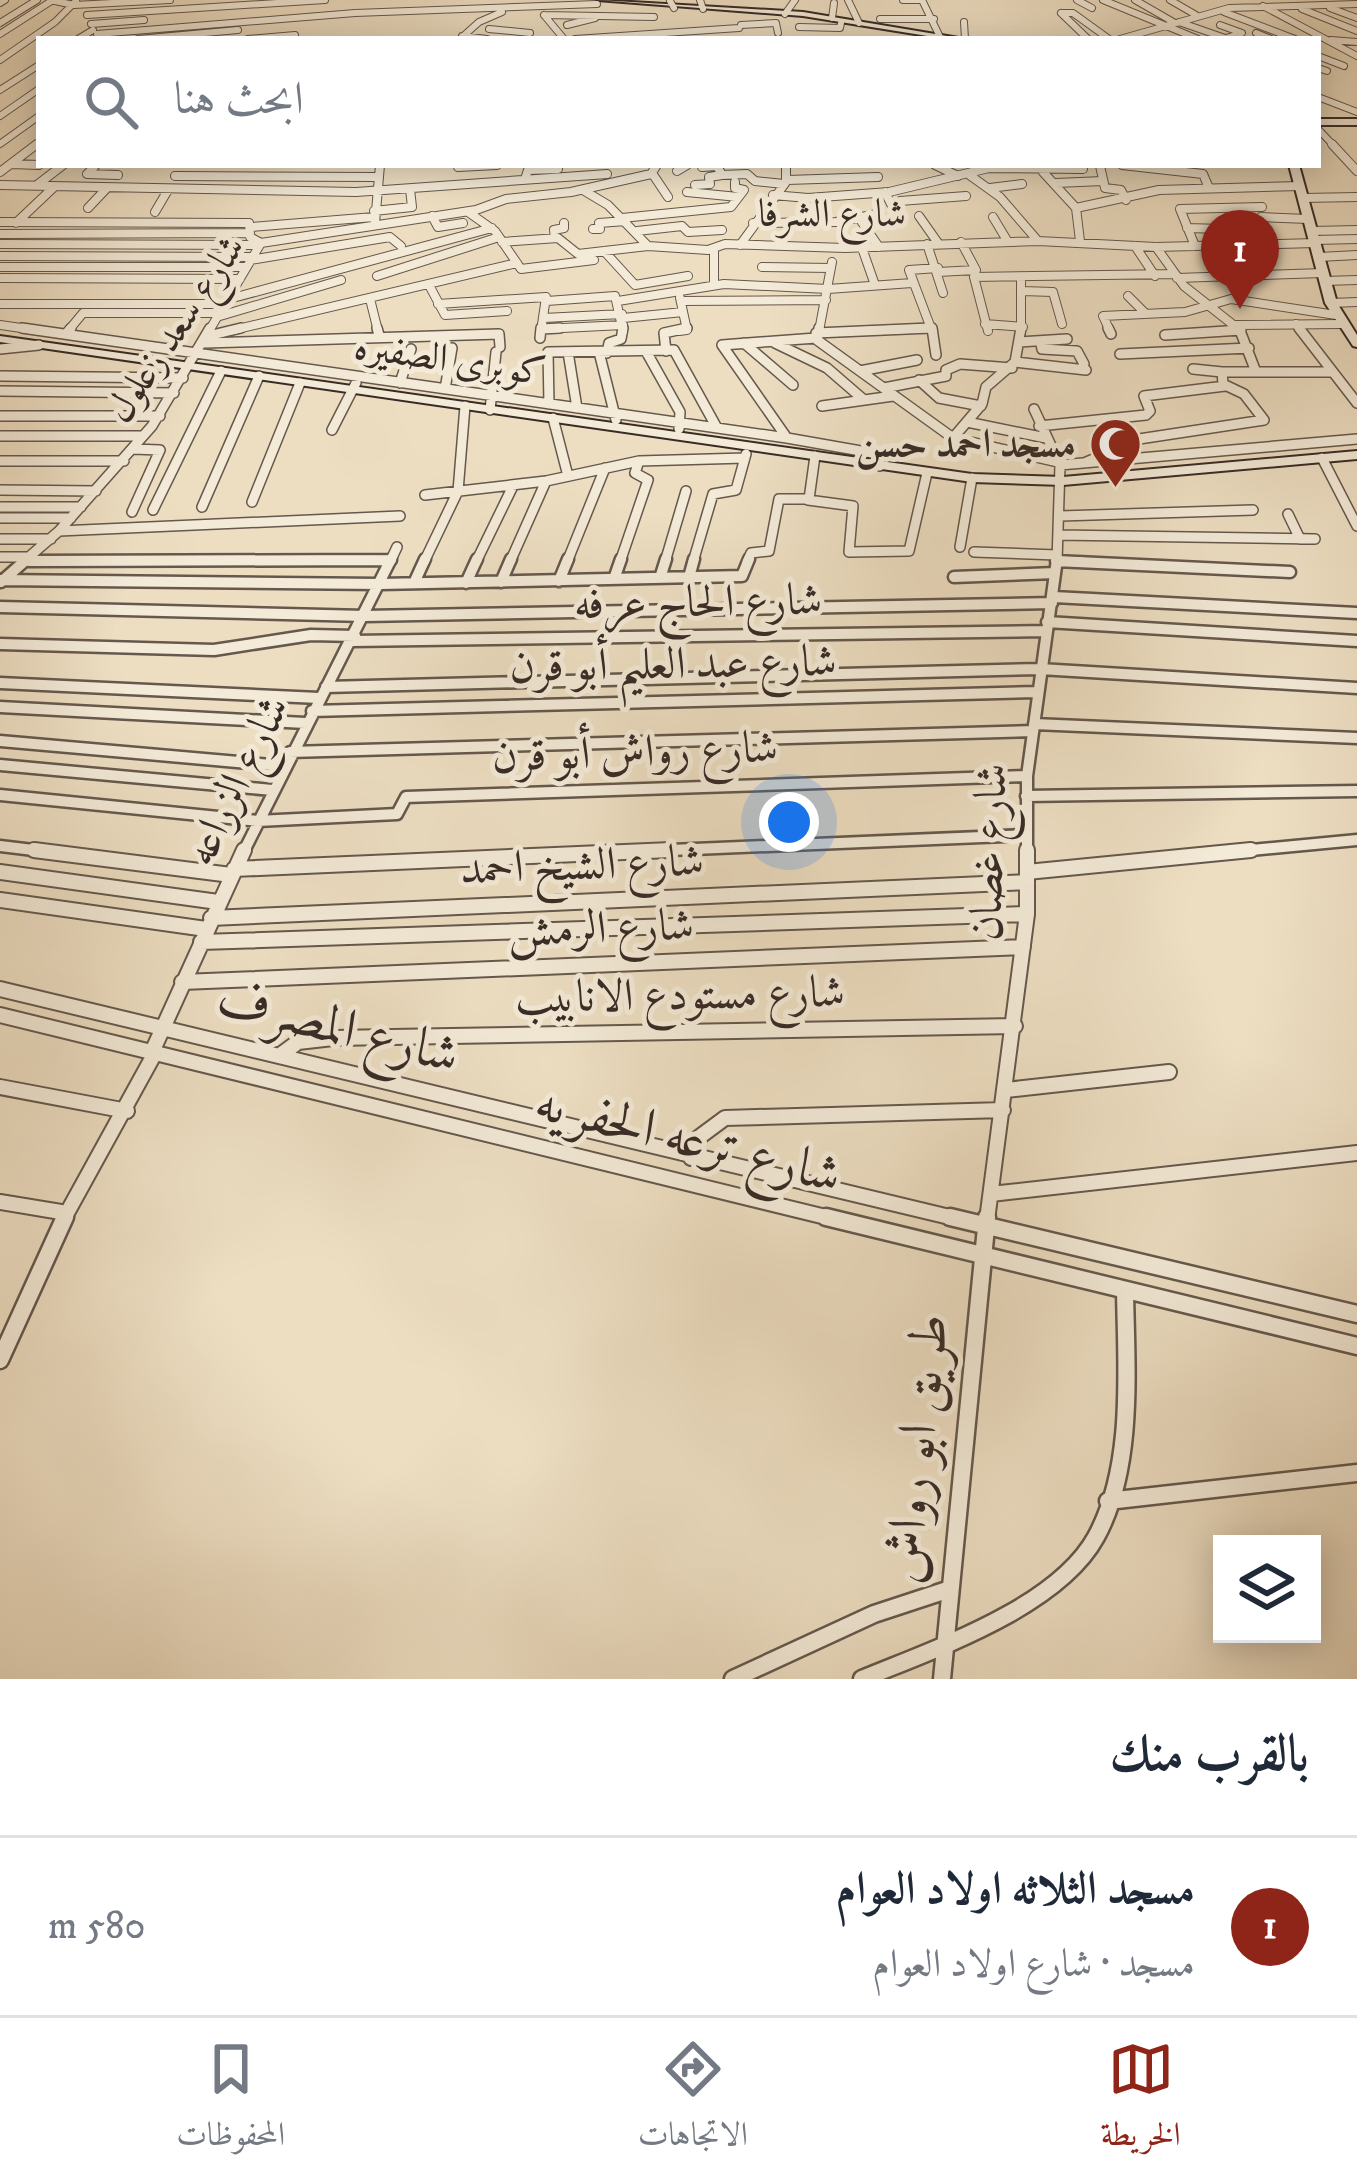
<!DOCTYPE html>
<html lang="ar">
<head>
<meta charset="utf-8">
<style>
	:root { --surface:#fff; --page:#f2f2f3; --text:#1f2937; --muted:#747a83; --line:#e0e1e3; --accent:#8f2418 }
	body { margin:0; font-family:"IM FELL DW Pica",Amiri,serif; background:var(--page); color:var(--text); direction:rtl }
	.controls { position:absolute; right:36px; bottom:36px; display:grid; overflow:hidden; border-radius:0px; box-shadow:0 6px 30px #0003 }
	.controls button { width:108px; height:108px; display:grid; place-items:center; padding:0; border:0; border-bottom:3px solid var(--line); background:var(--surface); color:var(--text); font:60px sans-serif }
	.you { position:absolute; left:789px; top:822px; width:42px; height:42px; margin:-30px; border:9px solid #fff; border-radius:50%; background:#1a73e8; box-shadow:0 0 0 18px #1a73e833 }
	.badge { display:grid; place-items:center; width:78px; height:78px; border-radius:50%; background:var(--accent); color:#fff; font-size:39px; font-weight:700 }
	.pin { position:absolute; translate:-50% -99px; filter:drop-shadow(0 3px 6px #0008) }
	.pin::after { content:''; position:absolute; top:63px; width:42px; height:36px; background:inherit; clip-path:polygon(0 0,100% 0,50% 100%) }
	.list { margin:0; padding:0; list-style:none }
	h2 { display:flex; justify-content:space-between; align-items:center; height:156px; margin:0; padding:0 48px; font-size:51px }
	h2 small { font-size:39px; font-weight:400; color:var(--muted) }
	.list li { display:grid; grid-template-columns:78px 1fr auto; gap:36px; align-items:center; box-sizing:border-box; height:180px; padding:0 48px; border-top:3px solid var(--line) }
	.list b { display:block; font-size:45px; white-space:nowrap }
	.list p { margin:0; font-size:39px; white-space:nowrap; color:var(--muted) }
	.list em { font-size:39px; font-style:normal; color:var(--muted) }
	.icon { flex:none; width:66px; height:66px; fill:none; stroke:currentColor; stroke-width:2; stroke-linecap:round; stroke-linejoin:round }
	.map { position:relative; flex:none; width:1357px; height:1679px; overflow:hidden; direction:ltr }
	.search { position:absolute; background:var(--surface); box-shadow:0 6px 30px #0003; left:36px; right:36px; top:36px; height:132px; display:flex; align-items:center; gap:30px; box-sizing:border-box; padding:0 42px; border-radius:0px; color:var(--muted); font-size:45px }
	.sheet { height:336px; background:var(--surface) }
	nav { display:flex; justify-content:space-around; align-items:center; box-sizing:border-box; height:168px; border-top:3px solid var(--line); background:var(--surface); font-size:33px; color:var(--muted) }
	nav a { display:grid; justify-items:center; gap:6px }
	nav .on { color:var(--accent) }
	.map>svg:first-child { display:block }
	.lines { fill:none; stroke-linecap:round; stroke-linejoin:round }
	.street-far5-casing { stroke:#65584d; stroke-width:8 }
	.street-far4-casing { stroke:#65584d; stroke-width:10 }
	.street-far3-casing { stroke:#65584d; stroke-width:12 }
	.street-far2-casing { stroke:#65584d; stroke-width:15 }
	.street-far1-casing { stroke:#65584d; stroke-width:18 }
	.street-casing { stroke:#65584d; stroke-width:21 }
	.secondary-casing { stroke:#382b26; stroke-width:4 }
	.street-far5 { stroke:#f3ead7; stroke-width:6 }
	.street-far4 { stroke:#f3ead7; stroke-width:8 }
	.street-far3 { stroke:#f3ead7; stroke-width:9 }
	.street-far2 { stroke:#f3ead7; stroke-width:10 }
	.street-far1 { stroke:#f3ead7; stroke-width:14 }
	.street { stroke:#f3ead7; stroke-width:16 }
	.secondary { fill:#f3ead7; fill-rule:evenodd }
	.labels { text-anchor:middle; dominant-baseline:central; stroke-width:10; stroke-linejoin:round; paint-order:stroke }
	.far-street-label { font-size:39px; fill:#382b26; stroke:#f3ead7 }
	.far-poi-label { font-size:39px; font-weight:bold; fill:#382b26; stroke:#f3ead7; text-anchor:end }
	.street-label { font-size:45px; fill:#382b26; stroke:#f3ead7 }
	.near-street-label { font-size:54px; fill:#382b26; stroke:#f3ead7 }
</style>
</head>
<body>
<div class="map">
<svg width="1357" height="1679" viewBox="0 0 1357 1679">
	<rect width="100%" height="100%" fill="#eddec2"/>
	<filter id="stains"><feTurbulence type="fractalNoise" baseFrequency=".00167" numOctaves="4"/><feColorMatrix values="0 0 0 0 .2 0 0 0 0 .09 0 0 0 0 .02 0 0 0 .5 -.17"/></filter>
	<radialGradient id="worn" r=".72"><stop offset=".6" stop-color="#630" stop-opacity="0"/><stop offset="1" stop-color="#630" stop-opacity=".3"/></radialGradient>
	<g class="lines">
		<defs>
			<path id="street-far5" d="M50,0l24,5 96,-5
				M700,0l3,9
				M848,0l11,23
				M903,0h19
				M922,0l19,39
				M1077,0l15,8
				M1103,0l95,39
				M1135,0l40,23
				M1170,0l26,15
				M670,1l4,7
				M0,3l5,-3
				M1263,6l94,50
				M1330,8l27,10
				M1302,9l55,22
				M1224,12l71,27
				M1061,13h12l36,26
				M1061,13l27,26
				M785,14l10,-14
				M87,15l238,-15
				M544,15l110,2
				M544,15l20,24
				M832,18l2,-15
				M880,19h54
				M964,22l1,17
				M1179,22l49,17
				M0,23l37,-23
				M91,24l53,-4
				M567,25l28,-7
				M741,25l35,-2 2,10
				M1220,25l22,8 -16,5
				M799,27l41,1 1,-5
				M489,29l41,4
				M1256,33l15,6
				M0,34l53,-34
				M97,34l258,-21 242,-9
				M462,36l25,3
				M78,39l15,-9
				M138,39l100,-9
				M248,39l47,-4
				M460,39l19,-17 23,-10
				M575,39l164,-11
				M1120,39l109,-31 128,-4
				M1331,40l26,2
				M1318,56l26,10
				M0,60l55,-38 21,-21
				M1318,68l9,3
				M0,90l39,-25
				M1318,97l39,15
				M0,116l39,-27
				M1318,129l17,18
				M0,144l39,-28
				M33,147l6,-4"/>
			<path id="street-far4" d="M1332,144l25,27
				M12,164l27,1
				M96,165l-9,9 31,1
				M935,165l23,11
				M1122,165l81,9 6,14
				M1100,166l5,22 16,2 5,10
				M458,167l39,-2
				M702,167l15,-1 5,9 25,-1 8,7 29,3
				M677,171l10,-6
				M0,172l37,-28
				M1043,172l33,36 4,33
				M652,173l16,24
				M968,174l32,23 38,44
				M175,176l202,1
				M525,179l3,-9 30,-1
				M787,180l91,-3
				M1056,183l47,-2
				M0,185l356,7 251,-18
				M37,185l26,-20
				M695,185l15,-1 -1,-7 13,-2
				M990,188l32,-4
				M583,190l25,15 40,41
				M687,192l51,5
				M885,192l8,16
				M773,195l35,3 81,-6 100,-24 94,1
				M1303,198l54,-1
				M900,201l66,-5
				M88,208l18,-19
				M1076,208l83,-18 141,-4
				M374,211l38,-4 -2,-18
				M155,212l13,-22
				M468,212l27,19 26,38 73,-9
				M432,216l6,11 25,-4
				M919,216l19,27
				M993,217l15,25
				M1261,217l47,2
				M622,218l109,-11 13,-17 -9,-2v-6
				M859,218l20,29
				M0,222l249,1 1,14 11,6
				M16,223l38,-36
				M375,223l5,-58
				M753,223l83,-1 41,-8
				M252,227l122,-10
				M1187,228l35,1
				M593,229h7l-1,-6 27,-2
				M637,231l45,-5 6,6 34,-2
				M1312,231l45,-1
				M0,234l250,-1
				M555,238l-1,-8 10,-2v-5
				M1314,240l43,-1
				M502,242l56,-4 20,16 70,-8 60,4 17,-6 120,4 193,-7 118,6 159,-4
				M0,244l257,1
				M927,244l16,49
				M740,245l46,-63v-17
				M1135,246l20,30
				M1195,246l-15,-37 82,-2
				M1156,247l28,39 57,45
				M862,248l13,37
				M714,250v35
				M604,251l31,34 53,-9
				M0,256l252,1
				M1319,257l38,-2
				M250,260l140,-23 11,9
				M0,267h246
				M762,267l69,1
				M938,272l38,-2 -15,-28
				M377,276l122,-39
				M0,278l240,1
				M1177,278l146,-5
				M1325,281l32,-1
				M429,285l16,30 62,-4
				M1022,291l31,1 9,32
				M1128,296l18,18
				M229,299l263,-71
				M370,299l8,32
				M547,301l68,-5 8,35
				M618,301l106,-17 104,5 84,-6
				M681,301l145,-1
				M1331,303l26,-1
				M0,304h225
				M438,304l108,-7 -5,34
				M220,316l121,-36
				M544,318l78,-4
				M623,318l60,-6
				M985,324l38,3
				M1296,324l5,7
				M0,325l42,6
				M1236,325l105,-1
				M542,329l81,-4
				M68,331l15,-18h138
				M209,331l52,-88 215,-33 30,-11 65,-7 80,-18 6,-9
				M229,331l288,-68
				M679,331l8,-1 -7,-32
				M819,331l13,-69
				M860,331l72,-3
				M932,331l-23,-61 29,-2
				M988,331l-14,-54 201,-3
				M1021,331v-54
				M1110,331l-7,-15 82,-4 46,-13 105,16
				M1224,331l17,-1"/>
			<path id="street-far3" d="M22,328l765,110 91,16 2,12
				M377,328l2,7
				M819,328l-2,12 136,98 105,24
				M932,328l4,27
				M1108,328l3,6
				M1239,328l17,44
				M1299,328l58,75
				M542,329l18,-1
				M816,333l114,-5
				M66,334l5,-6
				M1165,335l76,-5
				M208,336l33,-8
				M540,338l1,-10
				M1019,342l48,-3
				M205,343l294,-9 1,13
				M744,343l49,42
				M775,343l52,25 37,32
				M1041,344l1,5 35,2 7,13
				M0,349l39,-4
				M666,351l-2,-18 23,-5
				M568,352l9,56
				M599,352l17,68
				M607,353l2,-10 12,-4 2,-11
				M647,353l33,59 -1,17
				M1120,354l129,-6
				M1015,362l71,8
				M1193,369l29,3
				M860,371l57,-11
				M0,376l183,2
				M919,380l20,18 42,8
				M400,383l11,-34
				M884,388l62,-12v-6l14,-6 52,4
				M445,389l7,-41
				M0,391l174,2
				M549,404l-1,-52 126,-2 43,78
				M822,406l71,-10
				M1034,409l26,56 -3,97
				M490,410l6,-58
				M0,416h160
				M553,418l15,58
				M967,422l79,16
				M1039,426l107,-11 4,-4 -6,-15 81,-10
				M332,430l24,-47
				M0,436h143
				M787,438l-65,-93 94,-7
				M953,438l29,-34 4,-17 29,-25 6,-34
				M1322,458l35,68
				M0,461h124
				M1084,463l55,-24 125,-19 -20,-26 -21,-10 -1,-12h111
				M1060,465l297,-26
				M0,490l96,1
				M425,495l121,-14 93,-20 106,-3
				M808,500l45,6 -4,46 60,-1 18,-78
				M252,502l48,-119
				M0,507h81
				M202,507l57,-131
				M153,510l68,-139
				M132,512l28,-62 -27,-1
				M1288,514l12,25
				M1060,516l193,-6
				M0,518h71
				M59,531l341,-15
				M1058,535l257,4
				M0,539h51
				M960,547l12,-69
				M974,552l83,3
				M0,557h33
				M29,561l362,-1
				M1056,561l27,1
				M23,562l36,-31 93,-105 58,-98
				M390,562l7,-15
				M424,562l34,-71 7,-85
				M476,562l37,-76
				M510,562l36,-81
				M567,562l38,-94
				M620,562l28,-82 -13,-7 4,-12
				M665,562l21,-71
				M693,562l20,-68 23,-4 10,-36
				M747,562l4,-9 18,-2 10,-52h30l6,-43"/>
			<path id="street-far2" d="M29,561l362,-1
				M1056,561l234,11
				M689,577l5,-18
				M954,577l101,-4
				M660,578l6,-19
				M614,579l7,-20
				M0,580l380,4 362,-8 7,-17
				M559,581l9,-22
				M1,582l26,-23
				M501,582l10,-23
				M414,583l11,-24
				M466,583l11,-24
				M1054,597l303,16
				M0,607l365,9 687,-13
				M1047,622l310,19
				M352,641l693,-10
				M0,644l214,6 97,-15 44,1
				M0,683l319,15
				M326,687l714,-18 317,19
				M0,707l305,16
				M312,711l724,-19
				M1034,724l323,14
				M0,741l283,25
				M290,752l743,-21
				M0,765l272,25
				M0,795l258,26 139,-7 9,-17 621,-21
				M1026,796l331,-5
				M0,846l58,7
				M243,853l148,-294
				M601,853l426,-18
				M1027,853v-77l30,-217
				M1220,853l137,-13"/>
			<path id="street-far1" d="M34,850l197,25
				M234,869l437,-19
				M0,872l218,30
				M1027,872l224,-22
				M0,900l206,29
				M211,918l816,-36
				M201,942l826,-28
				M182,982l841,-35
				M0,989l962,231
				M0,1015l838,205
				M152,1052l92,-202
				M279,1056l19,-14 35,-4 682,-12
				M0,1087l127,24
				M1006,1090l163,-18
				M691,1158l7,-20 27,-20 278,-8
				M991,1194l366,-41
				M0,1202l67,11 -3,7
				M67,1213l88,-160
				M987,1220l40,-306v-64"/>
			<path id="street" d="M826,1217l531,129
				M950,1217l407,97
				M0,1360l65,-143
				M1108,1501l249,-28
				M733,1679l141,-65 76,-25
				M862,1679c72,-30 195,-71 234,-142 39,-71 30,-170 29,-247
				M942,1679l45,-462"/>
			<path id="secondary" d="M597,0l206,12 162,27h-19l-143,-23z
				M1318,119h39v6h-39z
				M1289,165h10l38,138 20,32v12l-4,-1 -28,-43z
				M0,336l972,138 91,3 294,-26v8l-294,26 -91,-3 -972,-140z"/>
		</defs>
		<use href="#street-far5" class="street-far5-casing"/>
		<use href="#street-far4" class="street-far4-casing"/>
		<use href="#street-far3" class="street-far3-casing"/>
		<use href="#street-far2" class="street-far2-casing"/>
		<use href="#street-far1" class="street-far1-casing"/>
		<use href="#street" class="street-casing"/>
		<use href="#secondary" class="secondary-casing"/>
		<use href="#street-far5" class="street-far5"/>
		<use href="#street-far4" class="street-far4"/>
		<use href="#street-far3" class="street-far3"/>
		<use href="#street-far2" class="street-far2"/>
		<use href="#street-far1" class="street-far1"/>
		<use href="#street" class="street"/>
		<use href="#secondary" class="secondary"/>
	</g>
	<defs>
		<symbol id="mosque-pin" viewBox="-11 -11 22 30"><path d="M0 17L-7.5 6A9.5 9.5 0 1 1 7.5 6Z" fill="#8f2418" stroke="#f3ead7"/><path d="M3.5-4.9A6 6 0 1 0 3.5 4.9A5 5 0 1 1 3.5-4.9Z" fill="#fff"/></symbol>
	</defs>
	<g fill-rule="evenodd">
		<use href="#mosque-pin" x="1086" y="414" width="59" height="81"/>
	</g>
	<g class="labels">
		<g class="far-street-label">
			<text x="832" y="214">شارع الشرفا</text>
			<text transform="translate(176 329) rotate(-56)">شارع سعد زعلول</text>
			<text transform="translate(450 360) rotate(8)">كوبرى الصفيره</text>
		</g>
		<g class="far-poi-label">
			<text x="1076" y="444">مسجد احمد حسن</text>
		</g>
		<g class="street-label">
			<text transform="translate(698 603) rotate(-1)">شارع الحاج عرفه</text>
			<text transform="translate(673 665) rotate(-1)">شارع عبد العليم أبو قرن</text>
			<text transform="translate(635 753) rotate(-2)">شارع رواش أبو قرن</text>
			<text transform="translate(238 781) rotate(-64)">شارع الزراعه</text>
			<text transform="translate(990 852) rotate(-88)">شارع غصان</text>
			<text transform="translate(582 866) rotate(-2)">شارع الشيخ احمد</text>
			<text transform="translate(601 929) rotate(-2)">شارع الرمش</text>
			<text transform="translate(680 996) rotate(-1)">شارع مستودع الانابيب</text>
		</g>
		<g class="near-street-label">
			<text transform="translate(338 1028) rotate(14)">شارع المصرف</text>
			<text transform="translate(688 1140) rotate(14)">شارع ترعه الحفريه</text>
			<text transform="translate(918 1449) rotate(-84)">طريق ابو رواش</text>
		</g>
	</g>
	<rect width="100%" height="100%" filter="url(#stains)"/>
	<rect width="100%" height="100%" fill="url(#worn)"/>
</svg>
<div class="controls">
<button><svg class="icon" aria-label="layers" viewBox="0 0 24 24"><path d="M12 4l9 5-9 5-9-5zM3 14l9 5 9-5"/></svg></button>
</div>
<div class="you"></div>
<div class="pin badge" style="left:1240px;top:309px">1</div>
<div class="search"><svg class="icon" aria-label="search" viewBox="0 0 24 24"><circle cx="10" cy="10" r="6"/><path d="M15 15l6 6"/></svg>ابحث هنا</div>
</div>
<section class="sheet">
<h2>بالقرب منك<small></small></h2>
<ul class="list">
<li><span class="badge">1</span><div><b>مسجد الثلاثه اولاد العوام</b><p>مسجد · شارع اولاد العوام</p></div><em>580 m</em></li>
</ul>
</section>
<nav>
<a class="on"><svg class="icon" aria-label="map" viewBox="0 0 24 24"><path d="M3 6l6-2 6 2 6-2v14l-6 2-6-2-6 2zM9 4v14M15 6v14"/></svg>الخريطة</a>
<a><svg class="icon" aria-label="directions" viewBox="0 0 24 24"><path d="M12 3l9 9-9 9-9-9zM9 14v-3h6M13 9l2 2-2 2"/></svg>الاتجاهات</a>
<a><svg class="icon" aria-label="saved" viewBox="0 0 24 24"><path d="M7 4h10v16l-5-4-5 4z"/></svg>المحفوظات</a>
</nav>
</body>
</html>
